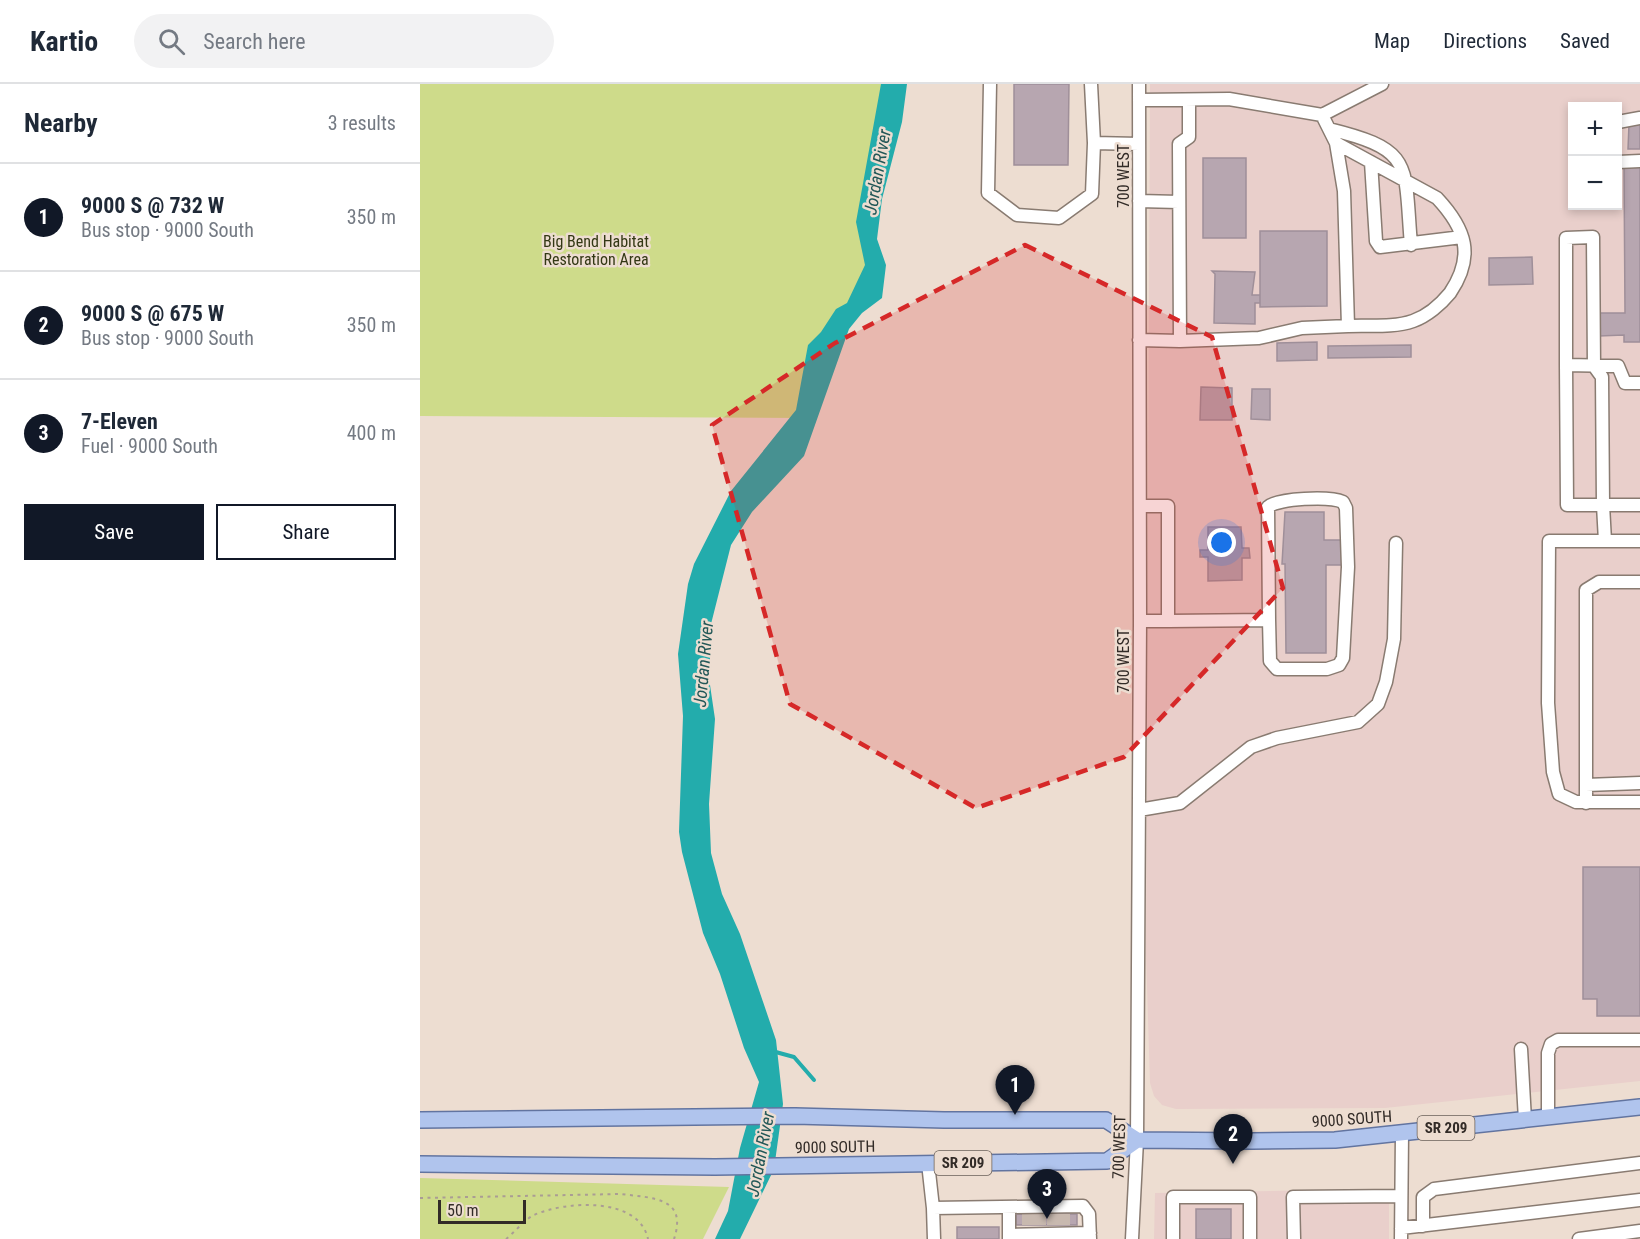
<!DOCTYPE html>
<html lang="en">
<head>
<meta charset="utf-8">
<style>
	:root { --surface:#fff; --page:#f2f2f3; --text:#1f2937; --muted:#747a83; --line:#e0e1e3; --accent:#111827 }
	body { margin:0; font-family:"Roboto Condensed",sans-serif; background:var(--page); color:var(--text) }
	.controls { position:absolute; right:18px; top:18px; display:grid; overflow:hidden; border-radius:0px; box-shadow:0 3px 9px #0003 }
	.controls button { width:54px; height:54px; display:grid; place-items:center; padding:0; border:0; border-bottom:2px solid var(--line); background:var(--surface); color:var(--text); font:30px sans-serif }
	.scale { position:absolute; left:18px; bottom:15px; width:88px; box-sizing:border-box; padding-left:6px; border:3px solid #322b27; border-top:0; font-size:16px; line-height:21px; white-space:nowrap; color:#322b27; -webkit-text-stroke:4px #edddd1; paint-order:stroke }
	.you { position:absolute; left:802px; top:459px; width:21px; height:21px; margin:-15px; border:4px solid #fff; border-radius:50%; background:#1a73e8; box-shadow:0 0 0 9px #1a73e833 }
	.badge { display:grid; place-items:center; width:39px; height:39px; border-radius:50%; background:var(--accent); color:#fff; font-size:20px; font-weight:700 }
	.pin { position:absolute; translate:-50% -50px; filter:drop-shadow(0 2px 3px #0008) }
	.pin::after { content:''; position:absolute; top:32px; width:21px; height:18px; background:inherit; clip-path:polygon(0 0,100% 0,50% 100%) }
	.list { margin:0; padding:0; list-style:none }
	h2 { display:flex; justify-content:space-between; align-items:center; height:78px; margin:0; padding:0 24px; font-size:26px }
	h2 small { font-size:20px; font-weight:400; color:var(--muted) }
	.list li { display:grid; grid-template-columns:39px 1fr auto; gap:18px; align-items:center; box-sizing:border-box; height:108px; padding:0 24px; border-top:2px solid var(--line) }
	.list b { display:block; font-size:22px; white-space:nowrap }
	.list p { margin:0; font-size:20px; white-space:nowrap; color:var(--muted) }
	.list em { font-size:20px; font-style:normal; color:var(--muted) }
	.actions { display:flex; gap:12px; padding:18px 24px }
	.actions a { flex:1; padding:14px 0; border:2px solid var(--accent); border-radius:0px; text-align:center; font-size:21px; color:var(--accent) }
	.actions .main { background:var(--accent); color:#fff }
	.icon { flex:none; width:33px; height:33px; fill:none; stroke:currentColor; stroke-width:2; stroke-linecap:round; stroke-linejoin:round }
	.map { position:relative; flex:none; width:1220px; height:1155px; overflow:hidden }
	header { display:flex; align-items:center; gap:36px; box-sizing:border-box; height:84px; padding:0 30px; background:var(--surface); border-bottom:2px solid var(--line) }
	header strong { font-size:28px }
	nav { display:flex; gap:33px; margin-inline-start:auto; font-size:21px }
	.search { width:420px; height:54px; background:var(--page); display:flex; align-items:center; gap:15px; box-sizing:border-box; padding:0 21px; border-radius:33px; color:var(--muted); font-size:22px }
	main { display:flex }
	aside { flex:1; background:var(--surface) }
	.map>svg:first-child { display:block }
	.commercial { fill:#e9cfcb; fill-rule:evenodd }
	.green { fill:#cedb8a }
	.water { fill:#23acac }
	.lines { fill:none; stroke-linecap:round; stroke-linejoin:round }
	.stream { stroke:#23acac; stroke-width:4 }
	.building { fill:#b7a6b0; stroke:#9f8f99; stroke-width:1.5 }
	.minor-tunnel { stroke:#c8b9af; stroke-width:12; stroke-dasharray:12 6; stroke-linecap:butt }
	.minor-casing { stroke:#897b71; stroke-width:15 }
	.major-casing { stroke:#6274a0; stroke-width:18 }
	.path { stroke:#aa9d94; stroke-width:2; stroke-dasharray:3 4.5; stroke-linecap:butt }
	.minor { stroke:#fff; stroke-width:12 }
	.major { stroke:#b0c4ed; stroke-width:15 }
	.marked { fill:#d62828; fill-opacity:0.2; stroke:#d62828; stroke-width:4.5; stroke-dasharray:12 8; stroke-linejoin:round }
	.labels { text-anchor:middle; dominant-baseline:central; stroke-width:5; stroke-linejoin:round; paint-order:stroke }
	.shield { fill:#edddd1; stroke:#6a605a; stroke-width:1.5 }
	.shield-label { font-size:15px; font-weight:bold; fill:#322b27 }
	.street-label { font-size:16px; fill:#322b27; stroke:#edddd1 }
	.park-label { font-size:16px; fill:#333814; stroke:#edddd1 }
	.water-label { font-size:18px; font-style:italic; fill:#225757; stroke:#edddd1 }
</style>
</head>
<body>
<header>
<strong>Kartio</strong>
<div class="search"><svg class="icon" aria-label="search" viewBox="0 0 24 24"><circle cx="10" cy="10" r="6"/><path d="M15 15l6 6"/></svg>Search here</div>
<nav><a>Map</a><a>Directions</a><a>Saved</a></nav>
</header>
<main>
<aside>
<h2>Nearby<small>3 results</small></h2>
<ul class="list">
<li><span class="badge">1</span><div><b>9000 S @ 732 W</b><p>Bus stop · 9000 South</p></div><em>350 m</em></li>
<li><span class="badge">2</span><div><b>9000 S @ 675 W</b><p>Bus stop · 9000 South</p></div><em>350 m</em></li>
<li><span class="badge">3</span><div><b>7-Eleven</b><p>Fuel · 9000 South</p></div><em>400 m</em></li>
</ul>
<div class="actions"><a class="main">Save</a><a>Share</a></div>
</aside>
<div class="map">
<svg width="1220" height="1155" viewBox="0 0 1220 1155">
	<rect width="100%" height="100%" fill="#edddd1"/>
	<path class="commercial" d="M730,0h490v997l-255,27 -209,1 -14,-4 -8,-9 -4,-13 -4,-130zM1152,22h46v100h-46z
		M969,1105v50h-235l1,-46z"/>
	<path class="green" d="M0,0h468l-20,200 -69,134 -379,-2z
		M0,1094l309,9 -26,52h-283z"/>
	<path class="water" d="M461,0h26l-5,38 -20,77 -5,40 9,26 -4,33 -20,15 -13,16 -45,127 -52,56 -21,33 -21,83v57l5,34 -6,85 2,49 11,41 18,40 36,106 7,64 -9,65 -34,70h-25l13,-28 12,-63 19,-66 -15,-34 -24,-74 -17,-41 -21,-81 -3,-20 4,-116 -5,-62 10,-70 6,-20 37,-73 65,-81 12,-65 13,-13 15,-23 11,-6 18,-38 -9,-43z"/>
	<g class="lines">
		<path class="stream" d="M352,967l22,6 20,23"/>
	</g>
	<path class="building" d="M594,0h55l-1,81h-54z
		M1209,40h11v25h-12z
		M783,74h43v80h-43z
		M1204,83h16v175h-16v-7l-25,1v-23h26z
		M840,147h67v75l-67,1z
		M1112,173l1,27 -44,1v-27z
		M792,187l43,1 -3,23h8v8h-5v21l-41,-1 1,-49z
		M897,258v18l-40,1v-18z
		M991,261v12l-83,1v-12z
		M781,303l31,1v32h-32z
		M832,305h18v31l-19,-1z
		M865,428h39v28h19v25h-17v88h-40l-1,-89h-3z
		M788,443h33l1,21h7l1,10h-8v22l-34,1v-24h-8v-7h8z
		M1163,783h57v149h-43v-17h-14z
		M776,1125h35v30h-35z
		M596,1130h61v11h-61z
		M537,1143h42v12h-42z"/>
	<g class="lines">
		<path class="minor-tunnel" d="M608,1130v11
			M620,1130v11
			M633,1130v11
			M644,1141v-11"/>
		<defs>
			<path id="minor" d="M570,0l-2,109 29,22 42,3 33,-24 2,-51 -3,-59
				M719,16l90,-1 93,16 60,-31
				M902,31l14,28 8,48 4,135c21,-1 45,2 65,-5 14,-5 28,-17 37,-28 25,-37 16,-64 -13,-95l-101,-55
				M1198,38l22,-4
				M909,45c86,21 75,35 82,116
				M674,59l45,1
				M951,78l5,79 4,6 82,-10
				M1198,78l22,-1
				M719,117l40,1
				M719,256l41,1 -1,-197 10,-7v-37
				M760,257l79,-3 43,-10 46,-2
				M1146,281v-127l27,-1 1,129 8,11 1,128h37
				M1185,457l-2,-36h-36l-1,-140 52,1 7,17h15
				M1220,457h-91l-1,162 5,69 6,22 17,8h64
				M720,537h28v-115h-28
				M748,537l101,-1 1,41 7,8h50l12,-4 4,-7 5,-91 -2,-59 -3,-6c-13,-6 -65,-4 -75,5l1,113
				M1166,701l54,-2
				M1166,719v-213l13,-8h41
				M719,726l41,-7 71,-56 26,-9 81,-16 20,-18 8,-22 8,-43 2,-96
				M1101,965l4,71
				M1128,1033v-64l3,-9 7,-4h82
				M508,1079l5,45 150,-2 6,8 1,25
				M589,1123v32
				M513,1124l1,31
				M1003,1142v-29l11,-8 206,-26
				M981,1144l239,-28
				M589,1151l81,-2
				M712,1155l5,-99 3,-519 -1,-537
				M753,1155v-42h77v42
				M874,1155l-1,-42 108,-1
				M981,1155l1,-106
				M1159,1155l61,-8"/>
			<path id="major" d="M0,1036l375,-4 149,4h162l31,20 115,1 83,-1 305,-33
				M0,1080l295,3 392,-6 30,-21"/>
		</defs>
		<use href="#minor" class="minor-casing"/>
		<use href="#major" class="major-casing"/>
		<path class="path" d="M0,1114l201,-4c31,4 67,3 53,45
			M86,1155c9,-7 18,-19 28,-24 31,-14 105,-19 114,24"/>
		<use href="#minor" class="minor"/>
		<use href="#major" class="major"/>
	</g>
	<path class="marked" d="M605,161l187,92 71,251 -159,169 -148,51 -186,-104 -78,-279 123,-82z"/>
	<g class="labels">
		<g class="shield">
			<rect x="997.5" y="1032" width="57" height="24" rx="4.5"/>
			<rect x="514.5" y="1067" width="57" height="24" rx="4.5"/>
		</g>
		<g class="shield-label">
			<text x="1026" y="1044">SR 209</text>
			<text x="543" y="1079">SR 209</text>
		</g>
		<g class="street-label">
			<text transform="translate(703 92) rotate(-90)">700 WEST</text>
			<text transform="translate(703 577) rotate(-90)">700 WEST</text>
			<text transform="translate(932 1035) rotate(-4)">9000 SOUTH</text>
			<text transform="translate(415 1063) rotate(-1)">9000 SOUTH</text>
			<text transform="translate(699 1063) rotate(-88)">700 WEST</text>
		</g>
		<g class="park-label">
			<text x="176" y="157">Big Bend Habitat<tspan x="176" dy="18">Restoration Area</tspan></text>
		</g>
		<g class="water-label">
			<text transform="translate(457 88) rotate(-80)">Jordan River</text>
			<text transform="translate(283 580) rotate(-85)">Jordan River</text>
			<text transform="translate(340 1070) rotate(-79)">Jordan River</text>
		</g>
	</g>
</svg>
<div class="controls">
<button>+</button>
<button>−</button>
</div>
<div class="scale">50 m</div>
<div class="you"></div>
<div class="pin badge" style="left:595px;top:1031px">1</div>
<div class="pin badge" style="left:813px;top:1080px">2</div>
<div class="pin badge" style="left:627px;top:1135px">3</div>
</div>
</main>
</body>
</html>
